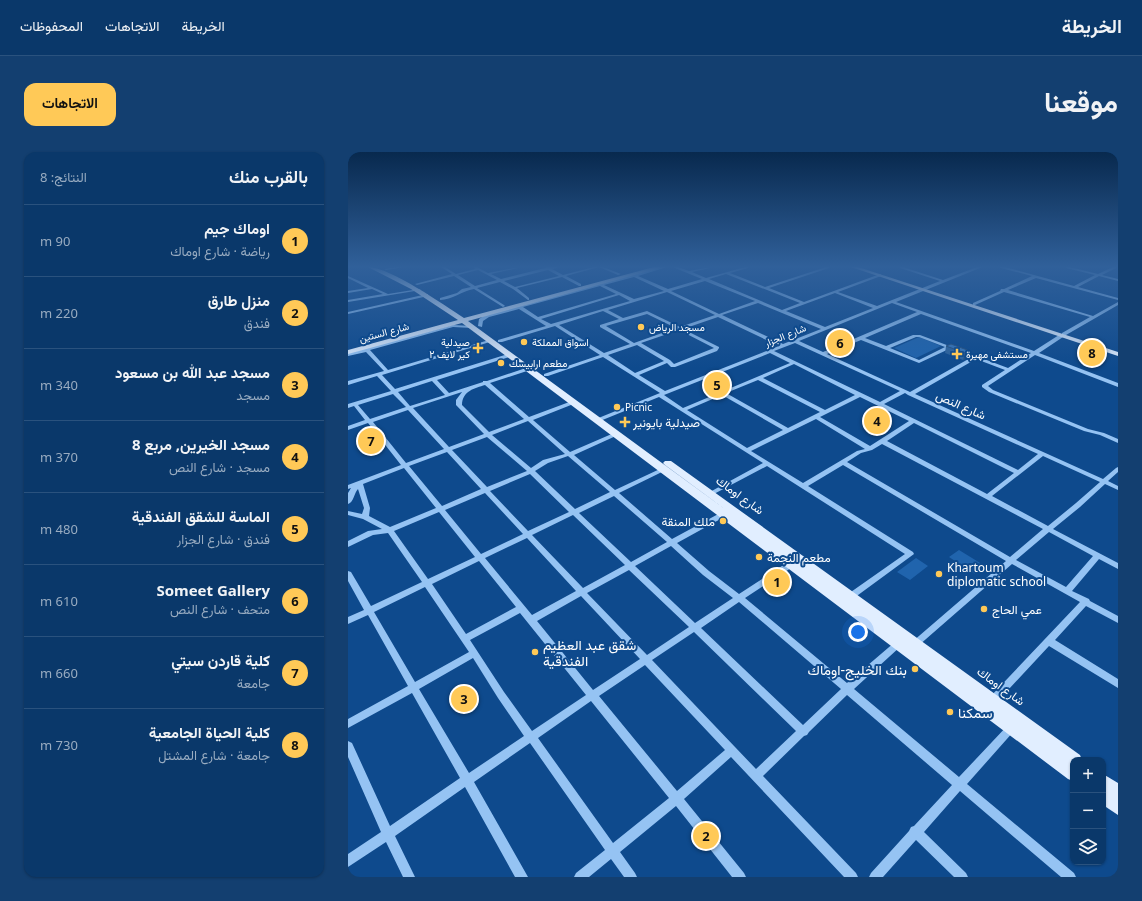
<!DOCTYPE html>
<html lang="ar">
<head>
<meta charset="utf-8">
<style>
	:root { --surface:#0a386a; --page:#133f70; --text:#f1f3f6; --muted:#99acc1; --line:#2a527e; --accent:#ffc957 }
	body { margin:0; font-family:"Noto Sans",Vazirmatn,sans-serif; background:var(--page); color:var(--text); direction:rtl }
	.controls { position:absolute; right:12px; bottom:12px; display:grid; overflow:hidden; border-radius:8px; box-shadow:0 1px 3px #0004 }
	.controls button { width:36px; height:36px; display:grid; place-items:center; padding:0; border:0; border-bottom:1px solid var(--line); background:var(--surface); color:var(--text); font:20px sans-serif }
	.you { position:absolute; left:510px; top:480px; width:14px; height:14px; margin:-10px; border:3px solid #fff; border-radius:50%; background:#1a73e8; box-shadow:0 0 0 6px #1a73e833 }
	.badge { display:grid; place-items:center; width:26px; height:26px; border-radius:50%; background:var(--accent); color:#111; font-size:13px; font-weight:700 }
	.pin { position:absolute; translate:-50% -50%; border:2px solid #fff; box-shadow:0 1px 4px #0006 }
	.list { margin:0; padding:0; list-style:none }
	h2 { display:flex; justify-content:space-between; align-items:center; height:52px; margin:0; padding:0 16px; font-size:17px }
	h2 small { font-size:13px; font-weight:400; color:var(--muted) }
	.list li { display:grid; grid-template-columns:26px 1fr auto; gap:12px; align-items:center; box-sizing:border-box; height:72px; padding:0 16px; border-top:1px solid var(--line) }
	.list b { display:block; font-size:15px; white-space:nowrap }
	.list p { margin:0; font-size:13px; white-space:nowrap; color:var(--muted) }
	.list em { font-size:13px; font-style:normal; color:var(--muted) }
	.icon { flex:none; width:22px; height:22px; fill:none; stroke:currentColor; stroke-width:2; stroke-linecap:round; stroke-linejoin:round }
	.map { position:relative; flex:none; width:770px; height:725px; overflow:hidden; direction:ltr; border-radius:12px }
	header { display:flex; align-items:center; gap:24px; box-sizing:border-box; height:56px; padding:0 20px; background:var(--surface); border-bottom:1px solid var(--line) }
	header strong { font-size:19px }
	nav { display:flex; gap:22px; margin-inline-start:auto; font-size:14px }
	.intro { display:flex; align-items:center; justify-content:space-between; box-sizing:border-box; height:96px; padding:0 24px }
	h1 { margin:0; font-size:28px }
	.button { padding:10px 18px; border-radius:12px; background:var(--accent); color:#111; font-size:14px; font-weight:700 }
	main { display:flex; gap:24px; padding:0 24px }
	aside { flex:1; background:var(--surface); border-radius:12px; box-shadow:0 1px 3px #0004 }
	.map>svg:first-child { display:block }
	.green { fill:#2064ad }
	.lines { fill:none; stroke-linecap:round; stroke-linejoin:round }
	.minor { fill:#95c3f3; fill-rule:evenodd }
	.major { fill:#e1eeff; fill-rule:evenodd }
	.wall { fill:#2e649d }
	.shaded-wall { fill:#265180 }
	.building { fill:#3674b7; stroke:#265180 }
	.poi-dot { fill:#ffc957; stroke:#0e4a8d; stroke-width:1.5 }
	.labels { text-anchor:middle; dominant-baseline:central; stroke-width:4; stroke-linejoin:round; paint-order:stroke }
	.far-poi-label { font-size:10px; fill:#fff; stroke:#0e4a8d; text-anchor:start }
	.far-street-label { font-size:10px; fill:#fff; stroke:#0e4a8d }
	.street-label { font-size:12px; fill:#fff; stroke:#0e4a8d }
	.poi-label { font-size:12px; fill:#fff; stroke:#0e4a8d; text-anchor:start }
	.near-poi-label { font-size:14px; fill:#fff; stroke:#0e4a8d; text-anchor:start }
</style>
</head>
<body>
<header>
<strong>الخريطة</strong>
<nav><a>الخريطة</a><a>الاتجاهات</a><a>المحفوظات</a></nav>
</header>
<div class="intro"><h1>موقعنا</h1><a class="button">الاتجاهات</a></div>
<main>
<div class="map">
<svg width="770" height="725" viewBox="0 0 770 725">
	<rect width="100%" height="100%" fill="#0e4a8d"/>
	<path class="green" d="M571,185l22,9 -25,12 -22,-10z
		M611,398l26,16 -10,8 -26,-17z
		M568,406l12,8 -18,14 -13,-8z"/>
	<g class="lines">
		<path class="minor" d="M49,115h7l-18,3 -2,-1z
			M93,115h4l11,7 19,-5 -2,-2h4l11,6 31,-6 -1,1 -27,6 10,5 44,-11 2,-1h11l-1,1 -5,1 11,6 31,-8h5l-33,9 15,8v2h-2l-17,-9 -45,11 12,10v2h-1l-15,-11 -13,-7 -23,6 27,17 1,1 -2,1 -29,-18c-12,2 -22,11 -34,11v-2l17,-5 5,-4 9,-2 -17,-11 -37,9 -2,-1 37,-10zM130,118l19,10 -22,6 -17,-11zM200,118l11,6 -44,11 -11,-6z
			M251,115h4l18,7 -3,1z
			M314,115h5l-29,9 30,13 34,-10 -27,-11 -1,-1h4l11,4 22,-4 -1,1 -18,4 14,6 39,-11h4l-1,1 -18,5 35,14 61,-20h4l-1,1 -60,20 35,14 76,-28h1v2l-43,16 39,14 63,-25 -40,-13 -1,-1h4l40,13 34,-13h4l-1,1 -84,34 138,49 25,-16h3v-2l28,-16 -86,-25 -29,13h-2v-2l27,-12 1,-2h3l28,-13 -31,-8 -1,-1h5l69,19 21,-11 -29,-7 -1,-1h5l28,7 15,-7h4l-1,1 -14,7 16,4v2l-19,-5 -21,11 40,11v2l-82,-22 -28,12 85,26 25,-14v3l-52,30h-3v2l-24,16 79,30v4l-83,-32 -47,31 5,4 95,39 16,4 14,6v4l-18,-8 -16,-4 -95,-39 -7,-5v-2l23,-15 -29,-11 -61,35 188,85 13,-11 2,-1v5l-10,9 10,5v4l-13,-6 -25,23 -27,22 65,34v6l-19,-10 -27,32 17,8 1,2 28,15v7l-32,-17 -31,34 63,39v9l-69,-42 -53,57 -3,1 -3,-1 -2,-3 2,-3 90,-95 -68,-38 -94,82 -3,1 -3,-1 -1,-2 1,-2 94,-81 -163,-96 -35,21 105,66 1,2 -60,44 -3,1 -3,-1 -1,-2 1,-2 57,-40 -138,-88 -55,29h-4l-1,-1 1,-1 55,-30 -104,-66 -59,24h-4v-2l64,-26 -57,-36 -55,19h-4v-2l56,-19 -45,-29 -53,16h-4v-2l48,-14 -27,-17 -30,8 -6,4 -1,6 -4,-1 1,-7 6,-4zM378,122l74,29 -18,7 -73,-31zM286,125l30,14 -30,8 -30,-14zM357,129l50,20 -36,13 -48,-23zM252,134l16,8 -78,23 -15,-10zM319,140l48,23 -35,12 -33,-16 -24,7 -15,-8zM487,141l38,15 -48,19 -39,-16zM271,143l11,6 -79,23 -10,-5zM410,151l63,26 -38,15 -61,-29zM544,151l25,9 -94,40 -24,-11zM255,159l16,8 -19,6v2l30,17 -26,9 -45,-28zM299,162l29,14 -42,15 -28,-17zM573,162l110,39 -23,15 -88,-33h-7l-27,11 -21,-8zM370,165l61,29 -114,45 -26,-16 28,-12 4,4h4l42,-16 2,-3v-1l-36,-18zM331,178l35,18 -40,16 -4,-4 -29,-17zM568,185h3l26,10 -26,13 -29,-12zM513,188l58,23 30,-14 23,8 -62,35 -83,-38zM447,191l105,48 -20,11 -106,-51zM289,193l27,16 -29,12 -27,-18zM422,201l20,10 -107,45 -19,-13zM446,212l61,31 -30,15 -62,-32zM410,228l62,32 -32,16 -62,-35zM557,241l3,2 130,59 -20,16 -134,-66zM374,243l61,35 -36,18 -60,-38zM512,245l49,24 -39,25 -50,-29zM468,267l49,30 -8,2 -54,32 -52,-32zM566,271l100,50 -27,21 -100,-53zM534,292l161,85 -33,28 -163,-95 14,-9 11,-3zM695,304l57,26 -24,21 -28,23 -56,-30zM701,380l44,24 -27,31 -50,-27z
			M0,124l40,18 31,-5 2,1 -73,12v-2l35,-6 -11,-5 -24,4v-2l20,-3 -20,-10z
			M79,142h1v2l-80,18v-2z
			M105,173l19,1 2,1 -2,1 -19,-1 -83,23 18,20 101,-30 4,1 -111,34 13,14 113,-35h4v2l-75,24 12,13 34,-11v-1h4l39,-13h4v2l-40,13 39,34 43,-16h4v2l-43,17 37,32 44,-19h4v2l-44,20 41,35 47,-22h4l1,1 -1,1 -47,23 53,46 50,-27h4l1,2 -1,2 -49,27 32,28 30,23 49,-32h6l1,2 -1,2 -49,32 102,85 48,-41 3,-1 3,1 1,2 -1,2 -47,43 105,88 49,-52 3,-1 3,1 2,3 -2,3 -47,53 107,89 2,4h-15l-101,-86 -36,41 42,41 2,4h-14l-38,-37 -33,37h-14l2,-4 38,-42 2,-4 3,-1 38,-41 -105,-90 -38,37 -2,3 -3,1 -41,40 93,97 2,4h-14l-113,-120 -47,42 60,74 2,4h-14l-56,-71 -56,46 15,21 2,4h-13l-13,-18 -22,18h-15l2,-4 29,-23 -75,-107 -56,39 54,95h-13l-50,-90 -70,49 20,41h-12l-17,-35 -38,25v-13l33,-22 -33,-75v-16l4,2 38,83 70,-48 -48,-85 -64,35v-9l60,-33 -40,-71 -20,9v-7l16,-7 -16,-29v-10l3,1 20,34 51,-24 -34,-49 -15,2 -25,12v-6l20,-10 14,-2 -19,-10 -15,-4v-4l14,3 2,-6 -6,-19c-4,4 -4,13 -10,15v-11l3,-5 -3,1v-4l53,-20 -33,-42 -20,7v-4l17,-6 -11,-14 -6,2v-4l43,-13 -14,-15 -29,9v-4l36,-10 -18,-19 -18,4v-3zM84,229l13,14 -35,11 -12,-14zM137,233l39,34 -35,13 -27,-27c0,-14 13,-17 23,-20zM114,240l-6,8v5l28,29 -35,13 -36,-39zM45,242l13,13 -36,12 -12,-14zM60,258l36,39 -38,14 -33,-41zM180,269l37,33 -22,6 -12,8 -39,-33zM139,285l40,34 -40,16 -35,-37zM99,300l34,37 -39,17 -33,-40zM220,304l42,36 -35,17 -40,-38 13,-8zM56,316l32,40 -46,19 -21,-11 1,-8 -7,-24zM182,322l39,38 -41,19 -38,-40zM137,341l38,41 -42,20 -36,-44zM266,344l53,46 -36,20 -52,-49zM91,360l36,45 -47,22 -34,-48zM225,363l52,50 -42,23 -51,-53zM179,386l49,53 -44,24 -47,-57zM323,394l32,29 30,23 -38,25 -60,-57zM131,409l37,46 -50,27 -34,-50zM281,418l60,57 -42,28 -60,-62zM77,435l44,65 -54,30 -41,-70zM233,444l59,63 -47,31 -56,-69zM391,450l102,87 -38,36 -102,-97zM172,461l66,82 -54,36 -28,-39 -34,-52zM346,480l102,99 -40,38 -104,-109zM125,506l25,40 26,38 -55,37 -50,-84zM297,513l80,85 -48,41 -78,-95zM243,549l78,97 -56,45 -75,-105z"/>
		<path class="major" d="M20,115c22,0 76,38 96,51l190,-51h6v1l-192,53 265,194 -68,-50 -2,-2 2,-2h6l409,294 2,5h-9v21l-5,-2 -606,-456 -114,31v-4l110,-30 -47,-31z
			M503,115h7l260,85v4z
			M755,622l15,9v32l-15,-10z"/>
	</g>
	<path class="wall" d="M598,194l24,5 -2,6 -5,3 -18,-7z
		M522,258l13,4 6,1 -3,11 -18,-3z"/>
	<path class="shaded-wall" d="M622,199l-2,6 -5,3 2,-7z"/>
	<path class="building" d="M603,192l19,7 -5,2 -19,-7z
		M522,258l13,2v2l6,1 -1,4 -19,-3z"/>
	<linearGradient id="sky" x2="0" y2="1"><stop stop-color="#08294e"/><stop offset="0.53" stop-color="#30609a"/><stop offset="1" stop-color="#30609a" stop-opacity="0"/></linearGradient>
	<rect width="770" height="216" fill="url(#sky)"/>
	<g class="poi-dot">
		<circle cx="293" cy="175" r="4"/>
		<circle cx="176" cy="190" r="4"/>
		<path d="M128 190h4v4h4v4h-4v4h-4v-4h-4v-4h4z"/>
		<path d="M607 196h4v4h4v4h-4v4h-4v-4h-4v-4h4z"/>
		<circle cx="153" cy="211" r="4"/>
		<circle cx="269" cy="255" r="4"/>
		<path d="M275 264h4v4h4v4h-4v4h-4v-4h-4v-4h4z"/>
		<circle cx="375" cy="369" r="4"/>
		<circle cx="411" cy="405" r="4"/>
		<circle cx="591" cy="422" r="4"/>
		<circle cx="636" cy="457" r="4"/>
		<circle cx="187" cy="500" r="4"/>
		<circle cx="567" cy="517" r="4"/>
		<circle cx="602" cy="560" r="4"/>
	</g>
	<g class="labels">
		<g class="far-poi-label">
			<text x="301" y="175">مسجد الرياض</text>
			<text x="122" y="190" text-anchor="end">صيدلية<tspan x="122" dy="12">كير لايف ٢</tspan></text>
			<text x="184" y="190">اسواق المملكة</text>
			<text x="618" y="202">مستشفى مهيرة</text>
			<text x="161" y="211">مطعم ارابيسك</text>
			<text x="277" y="255">Picnic</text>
		</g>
		<g class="far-street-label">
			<text transform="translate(36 180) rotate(-15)">شارع الستين</text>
			<text transform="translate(437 183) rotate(-22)">شارع الجزار</text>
		</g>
		<g class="street-label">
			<text transform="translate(613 253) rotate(24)">شارع النص</text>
			<text transform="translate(392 343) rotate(36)">شارع اوماك</text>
			<text transform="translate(653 534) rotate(36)">شارع اوماك</text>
		</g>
		<g class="poi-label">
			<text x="285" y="270">صيدلية بايونير</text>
			<text x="367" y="369" text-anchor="end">ملك المنقة</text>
			<text x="419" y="405">مطعم النجمة</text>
			<text x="599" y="415">Khartoum<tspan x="599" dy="14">diplomatic school</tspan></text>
			<text x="644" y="457">عمي الحاج</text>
		</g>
		<g class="near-poi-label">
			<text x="195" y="492">شقق عبد العظيم<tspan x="195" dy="16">الفندقية</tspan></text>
			<text x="559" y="517" text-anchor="end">بنك الخليج-اوماك</text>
			<text x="610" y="560">سمكنا</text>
		</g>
	</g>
</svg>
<div class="controls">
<button>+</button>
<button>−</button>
<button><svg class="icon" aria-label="layers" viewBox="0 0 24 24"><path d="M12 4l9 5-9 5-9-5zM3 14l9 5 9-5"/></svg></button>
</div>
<div class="you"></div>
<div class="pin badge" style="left:429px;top:430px">1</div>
<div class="pin badge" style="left:358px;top:684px">2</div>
<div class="pin badge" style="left:116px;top:547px">3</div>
<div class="pin badge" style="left:529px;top:269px">4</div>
<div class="pin badge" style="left:369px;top:233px">5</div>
<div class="pin badge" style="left:492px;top:191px">6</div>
<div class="pin badge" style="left:23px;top:289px">7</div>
<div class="pin badge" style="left:744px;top:201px">8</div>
</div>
<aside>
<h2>بالقرب منك<small>النتائج: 8</small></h2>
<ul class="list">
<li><span class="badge">1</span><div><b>اوماك جيم</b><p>رياضة · شارع اوماك</p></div><em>90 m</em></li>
<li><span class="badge">2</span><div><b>منزل طارق</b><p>فندق</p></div><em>220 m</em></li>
<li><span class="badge">3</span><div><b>مسجد عبد الله بن مسعود</b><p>مسجد</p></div><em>340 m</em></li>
<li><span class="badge">4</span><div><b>مسجد الخيرين, مربع 8</b><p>مسجد · شارع النص</p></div><em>370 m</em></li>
<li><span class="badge">5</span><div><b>الماسة للشقق الفندقية</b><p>فندق · شارع الجزار</p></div><em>480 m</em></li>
<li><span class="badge">6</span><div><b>Someet Gallery</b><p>متحف · شارع النص</p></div><em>610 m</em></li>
<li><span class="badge">7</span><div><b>كلية قاردن سيتي</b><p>جامعة</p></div><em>660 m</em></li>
<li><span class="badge">8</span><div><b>كلية الحياة الجامعية</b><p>جامعة · شارع المشتل</p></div><em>730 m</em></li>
</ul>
</aside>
</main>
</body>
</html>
